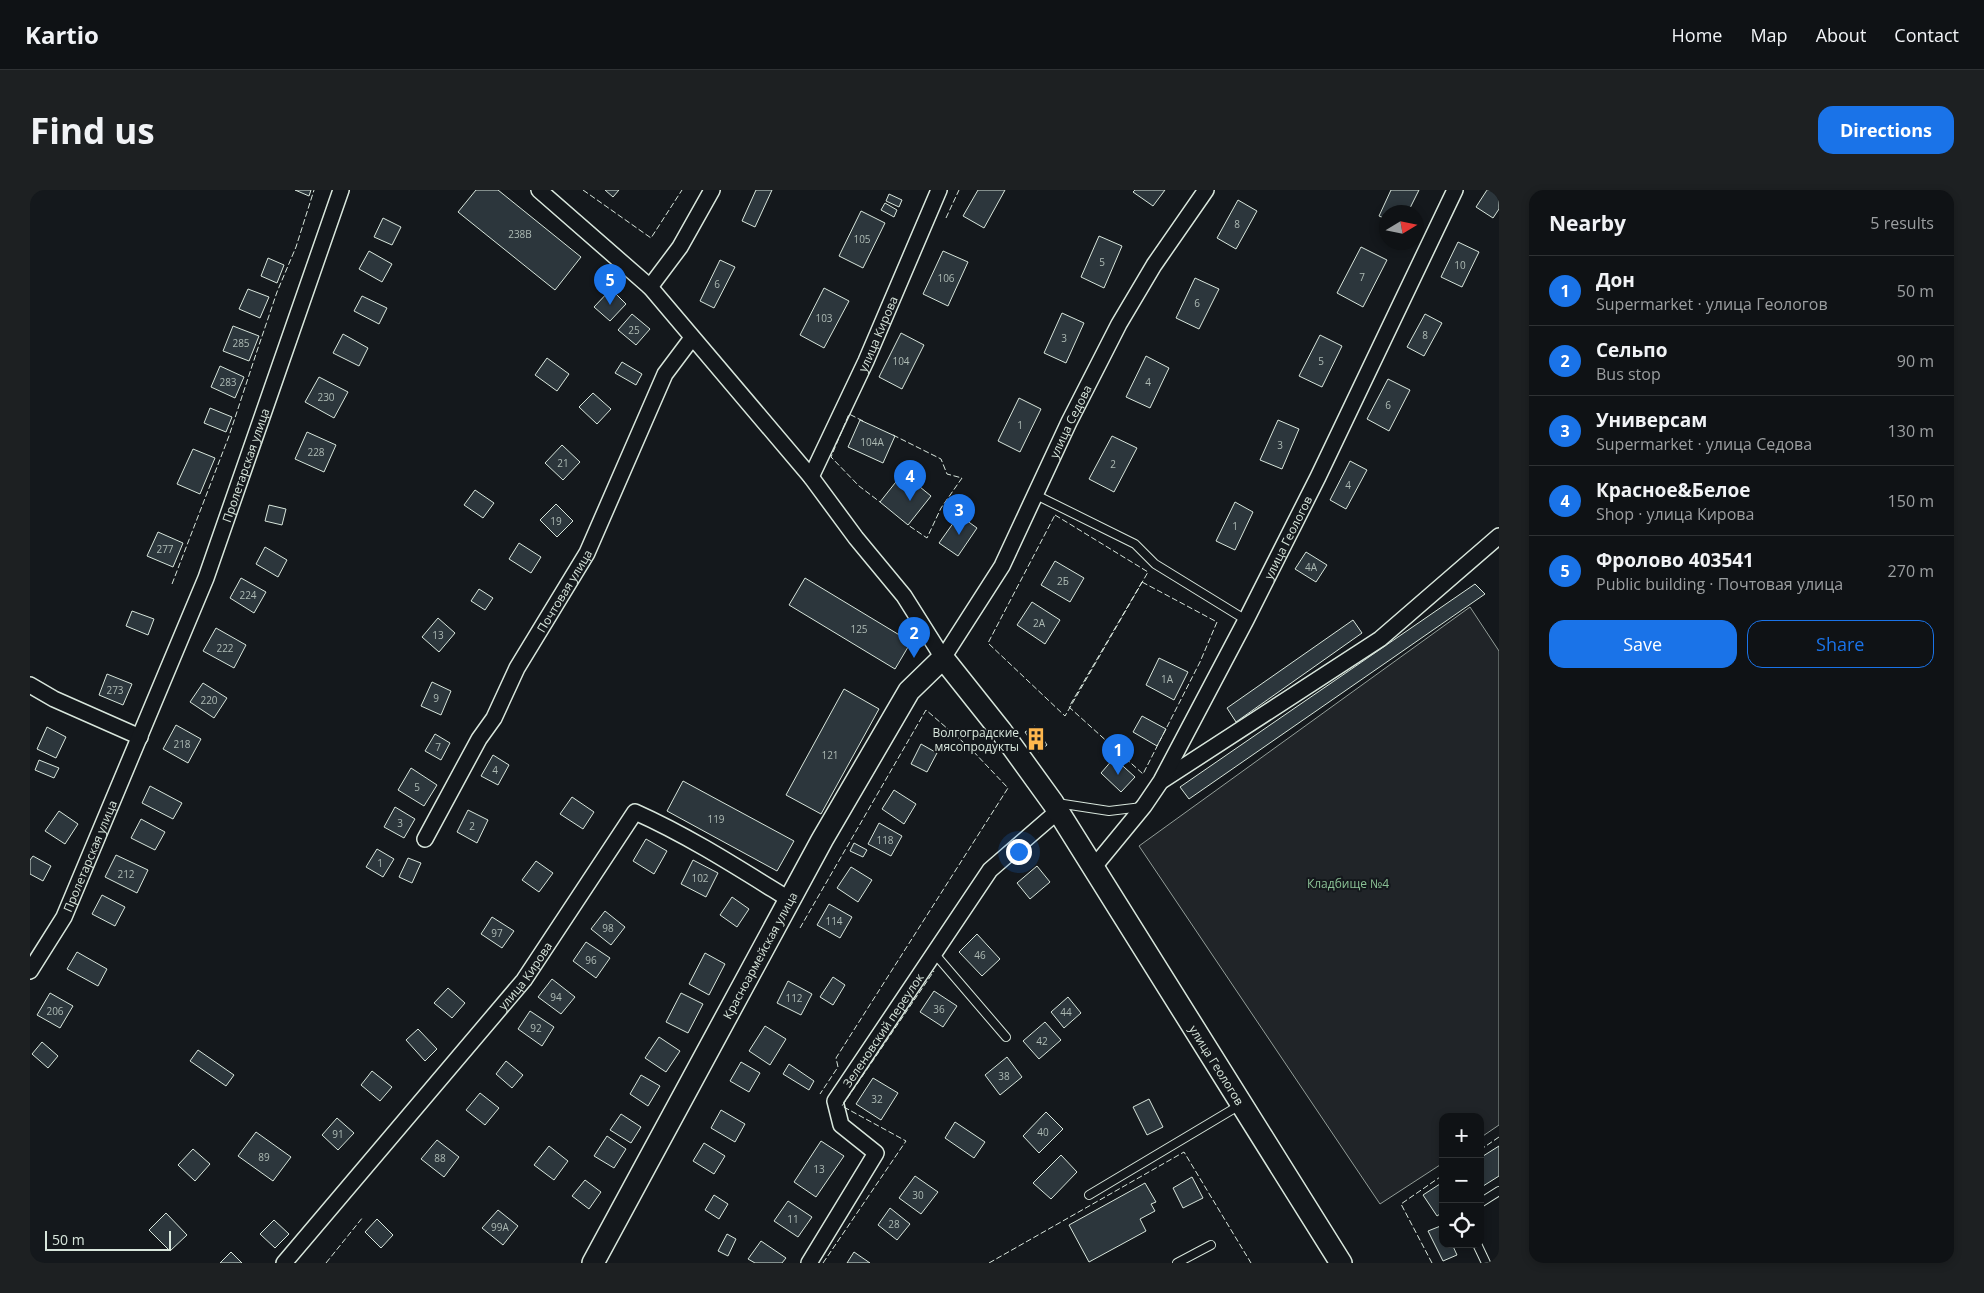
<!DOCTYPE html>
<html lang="en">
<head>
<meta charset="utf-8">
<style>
	:root { --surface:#0f1215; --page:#1d2022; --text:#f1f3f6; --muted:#9b9ea0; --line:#2f3234; --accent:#1a73e8 }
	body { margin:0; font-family:"Open Sans",sans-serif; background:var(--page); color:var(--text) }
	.controls { position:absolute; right:15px; bottom:15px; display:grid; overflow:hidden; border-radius:10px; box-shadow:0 2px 8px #0003 }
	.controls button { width:45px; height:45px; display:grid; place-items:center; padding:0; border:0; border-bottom:1px solid var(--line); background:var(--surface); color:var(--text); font:25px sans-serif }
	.compass { position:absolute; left:1349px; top:15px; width:45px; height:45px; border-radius:50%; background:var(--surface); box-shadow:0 2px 8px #0003; rotate:80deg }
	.scale { position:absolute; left:15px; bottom:12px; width:126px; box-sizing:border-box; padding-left:5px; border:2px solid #d8e6dc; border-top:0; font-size:14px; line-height:18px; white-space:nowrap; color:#d8e6dc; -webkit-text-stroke:4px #14181c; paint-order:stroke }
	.you { position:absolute; left:988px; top:661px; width:18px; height:18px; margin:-12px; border:4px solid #fff; border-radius:50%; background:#1a73e8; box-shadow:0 0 0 8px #1a73e833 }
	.badge { display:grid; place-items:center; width:32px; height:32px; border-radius:50%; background:var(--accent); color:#fff; font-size:16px; font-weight:700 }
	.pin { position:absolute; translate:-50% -41px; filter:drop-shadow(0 1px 2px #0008) }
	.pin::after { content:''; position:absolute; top:26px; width:18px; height:15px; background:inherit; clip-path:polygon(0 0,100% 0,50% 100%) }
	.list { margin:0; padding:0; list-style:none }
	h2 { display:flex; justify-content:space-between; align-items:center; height:65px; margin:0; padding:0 20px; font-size:21px }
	h2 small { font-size:16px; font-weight:400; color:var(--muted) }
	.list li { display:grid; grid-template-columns:32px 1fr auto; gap:15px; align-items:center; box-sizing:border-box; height:70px; padding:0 20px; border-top:1px solid var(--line) }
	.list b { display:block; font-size:19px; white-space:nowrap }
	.list p { margin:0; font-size:16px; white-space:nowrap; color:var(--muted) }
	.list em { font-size:16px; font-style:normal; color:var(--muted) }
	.actions { display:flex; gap:10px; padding:15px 20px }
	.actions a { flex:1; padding:11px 0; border:1px solid var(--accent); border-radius:15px; text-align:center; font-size:18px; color:var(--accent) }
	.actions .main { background:var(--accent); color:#fff }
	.icon { flex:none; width:28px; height:28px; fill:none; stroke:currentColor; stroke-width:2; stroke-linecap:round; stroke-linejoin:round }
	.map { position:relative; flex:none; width:1469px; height:1073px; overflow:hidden; border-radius:15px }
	header { display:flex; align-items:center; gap:30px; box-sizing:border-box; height:70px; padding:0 25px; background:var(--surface); border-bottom:1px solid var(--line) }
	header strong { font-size:24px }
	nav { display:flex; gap:28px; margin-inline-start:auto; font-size:18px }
	.intro { display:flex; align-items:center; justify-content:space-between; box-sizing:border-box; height:120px; padding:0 30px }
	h1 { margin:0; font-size:35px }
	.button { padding:12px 22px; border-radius:15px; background:var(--accent); color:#fff; font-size:18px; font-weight:700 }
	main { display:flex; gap:30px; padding:0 30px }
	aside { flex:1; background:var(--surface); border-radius:15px; box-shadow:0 2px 8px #0003 }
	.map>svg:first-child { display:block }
	.green { fill:#202428; stroke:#939e99 }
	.building { fill:#2c363c; stroke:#d8e6dc }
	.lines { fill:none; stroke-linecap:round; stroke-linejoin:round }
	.lane-casing { stroke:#d8e6dc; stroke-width:10 }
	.street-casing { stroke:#d8e6dc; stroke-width:18 }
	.secondary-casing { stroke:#d8e6dc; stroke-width:24 }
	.lane { stroke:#14181c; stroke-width:8 }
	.street { stroke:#14181c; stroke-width:15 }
	.secondary { stroke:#14181c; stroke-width:21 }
	.fence { stroke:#d8e6dc; stroke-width:1; stroke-dasharray:6 2.5; stroke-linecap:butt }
	.labels { text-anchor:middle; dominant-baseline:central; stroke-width:4; stroke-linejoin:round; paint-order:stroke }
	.number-label { font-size:10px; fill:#adbab4 }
	.street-label { font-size:12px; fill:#d8e6dc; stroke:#14181c }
	.poi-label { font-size:12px; fill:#d8e6dc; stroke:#14181c; text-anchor:end }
	.park-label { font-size:12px; fill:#8ac095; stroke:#14181c }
</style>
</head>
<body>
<header>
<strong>Kartio</strong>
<nav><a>Home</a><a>Map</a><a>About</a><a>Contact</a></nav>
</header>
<div class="intro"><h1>Find us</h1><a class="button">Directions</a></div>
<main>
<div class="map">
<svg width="1469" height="1073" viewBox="0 0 1469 1073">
	<rect width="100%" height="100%" fill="#14181c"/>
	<path class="green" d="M1440,417l29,44v474l-19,13v-21h-37v46l-63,41 -241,-358z"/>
	<path class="building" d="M265,0h16l-2,6z
		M446,0h22l83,67 -26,33 -97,-78z
		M575,0h14l-6,7z
		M726,0h16l-17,37 -13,-6z
		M948,0h27l-21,38 -21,-12z
		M1105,0h30l-12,16 -20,-14z
		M1361,0h28l-11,22h-22v7l-7,-3z
		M1457,0h12v19l-6,9 -17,-11z
		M859,4l13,6 -3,7 -13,-6z
		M1208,10l19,11 -21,38 -19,-11z
		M855,13l12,7 -3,7 -13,-7z
		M831,21l24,12 -22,45 -24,-12z
		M353,28l18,9 -9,18 -18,-8z
		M1069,46l23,10 -18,42 -23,-11z
		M1428,52l21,10 -17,35 -21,-10z
		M1331,57l26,13 -24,47 -26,-14z
		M339,61l23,13 -10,18 -23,-13z
		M913,61l25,11 -20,44 -25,-12z
		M238,68l16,7 -7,18 -16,-7z
		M690,70l15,7 -21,41 -14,-7z
		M1165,88l24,11 -20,40 -23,-11z
		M794,98l25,13 -25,47 -24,-13z
		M218,99l21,8 -9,21 -21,-9z
		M581,99l15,15 -16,17 -16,-14z
		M332,106l25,12 -8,16 -25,-13z
		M1032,123l22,10 -18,40 -22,-10z
		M602,124l18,15 -14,16 -18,-15z
		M1395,124l17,9 -18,33 -17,-9z
		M203,136l26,10 -10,25 -26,-10z
		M871,143l23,12 -22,44 -23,-12z
		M313,144l25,14 -9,18 -26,-13z
		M1290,145l22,11 -20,41 -23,-11z
		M1116,166l23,12 -19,40 -24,-11z
		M517,168l22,16 -12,17 -22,-16z
		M592,172l20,12 -6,11 -21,-12z
		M190,176l24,11 -9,21 -24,-11z
		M289,187l29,15 -14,26 -29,-16z
		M1358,189l22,11 -21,41 -22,-12z
		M563,203l18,16 -14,15 -18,-17z
		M989,208l22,11 -21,43 -22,-11z
		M180,218l22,9 -6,15 -22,-9z
		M830,230l35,16 -12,27 -35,-16z
		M1248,230l21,9 -17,40 -22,-9z
		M277,242l29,13 -12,27 -29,-13z
		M1082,246l25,12 -23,44 -25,-13z
		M532,255l18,17 -17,18 -18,-17z
		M163,259l22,9 -15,36 -23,-10z
		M1320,271l17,9 -21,39 -16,-9z
		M873,283l28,23 -23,29 -28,-23z
		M445,300l19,13 -11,15 -19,-13z
		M1205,312l18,10 -18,38 -19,-9z
		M526,314l17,17 -16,16 -17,-17z
		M239,315l17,4 -4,16 -17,-4z
		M929,325l18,13 -19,28 -19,-13z
		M128,342l25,11 -10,24 -26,-11z
		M489,353l22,14 -10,16 -22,-14z
		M235,357l22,13 -9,17 -22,-13z
		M1276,362l21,13 -11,17 -21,-13z
		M1025,371l29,17 -14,24 -29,-17z
		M211,388l25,14 -12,21 -24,-15z
		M775,388l106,64 -16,27 -106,-64z
		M1445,394l10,10 -296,205 -9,-12z
		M449,399l14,9 -8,12 -14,-9z
		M1002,412l28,18 -15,24 -28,-19z
		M102,421l22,8 -6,16 -22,-9z
		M408,428l17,15 -16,19 -17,-15z
		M1323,430l9,13 -126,89 -9,-14z
		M186,438l30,17 -12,23 -31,-17z
		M1129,468l29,14 -14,28 -28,-15z
		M77,484l25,10 -9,21 -24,-10z
		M402,492l19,9 -10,24 -20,-9z
		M173,493l24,15 -13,20 -24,-16z
		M814,499l35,20 -58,105 -35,-19z
		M1112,526l24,13 -9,17 -24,-14z
		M146,535l25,14 -13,24 -25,-14z
		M1005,536l12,19 -9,7 -13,-20z
		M17,537l19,10 -10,21 -19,-9z
		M405,544l15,9 -9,17 -16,-9z
		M891,554l16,9 -10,19 -16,-8z
		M463,565l16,10 -11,20 -17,-9z
		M1084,568l21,19 -14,15 -20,-19z
		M9,570l20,8 -5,10 -19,-8z
		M381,578l26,17 -13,21 -26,-16z
		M653,591l111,60 -17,30 -110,-60z
		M120,596l32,17 -9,16 -31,-16z
		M864,600l22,14 -12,20 -22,-15z
		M542,607l22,15 -11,17 -23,-15z
		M365,617l20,12 -11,19 -20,-11z
		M438,620l20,10 -11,23 -20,-11z
		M29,621l19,13 -13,20 -20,-13z
		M111,629l24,13 -10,18 -24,-12z
		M849,633l23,13 -11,20 -23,-12z
		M616,649l21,12 -13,23 -21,-13z
		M824,653l13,7 -4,7 -13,-6z
		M347,659l17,10 -11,18 -17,-10z
		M86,665l32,15 -11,23 -32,-16z
		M3,666l18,10 -8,15 -13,-7v-14z
		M378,668l13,5 -9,20 -13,-6z
		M663,670l25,13 -12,24 -25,-13z
		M506,671l17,12 -14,19 -17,-12z
		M1007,676l13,16 -20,17 -13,-16z
		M821,677l21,13 -14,22 -21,-14z
		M72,705l23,12 -10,19 -23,-12z
		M702,707l17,12 -12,18 -17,-12z
		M799,714l23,13 -12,21 -23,-13z
		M575,721l20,16 -14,18 -20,-16z
		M462,727l22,14 -12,17 -21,-14z
		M947,744l23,25 -18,17 -23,-24z
		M556,752l24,16 -14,20 -23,-17z
		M47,762l30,17 -9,17 -31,-17z
		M675,763l20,11 -16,31 -20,-11z
		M803,787l12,8 -12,20 -13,-8z
		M522,789l23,18 -14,17 -23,-17z
		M758,791l24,13 -11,21 -24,-12z
		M418,798l17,15 -13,15 -18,-15z
		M904,801l23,15 -14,21 -23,-15z
		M20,803l23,13 -13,22 -23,-13z
		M651,803l22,11 -15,29 -22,-11z
		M1038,807l13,16 -17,15 -13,-16z
		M500,821l24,16 -12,19 -24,-17z
		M1015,832l16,18 -22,19 -16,-18z
		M735,836l21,13 -16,26 -21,-14z
		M388,839l19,20 -12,12 -19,-21z
		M629,847l21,14 -14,21 -21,-14z
		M12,852l16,14 -10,12 -16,-14z
		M168,860l36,25 -8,11 -36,-25z
		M977,867l15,20 -22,18 -15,-20z
		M476,871l17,14 -11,13 -16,-14z
		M711,872l19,11 -11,19 -19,-11z
		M759,874l25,17 -5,9 -26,-16z
		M342,881l20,16 -12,14 -19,-16z
		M611,885l19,11 -12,20 -18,-12z
		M843,888l25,15 -17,27 -25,-16z
		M450,903l19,15 -14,17 -19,-15z
		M1119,909l14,28 -16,8 -14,-28z
		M691,920l24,14 -10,18 -24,-14z
		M1016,922l17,17 -24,24 -16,-17z
		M591,924l20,13 -10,16 -21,-13z
		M307,928l17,15 -16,17 -16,-15z
		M925,932l30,20 -11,16 -29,-20z
		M226,942l35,25 -18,24 -35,-25z
		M577,946l19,13 -12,19 -20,-12z
		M407,950l22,17 -15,20 -23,-18z
		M791,951l23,15 -28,41 -22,-15z
		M674,953l21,13 -11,18 -21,-13z
		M519,956l19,15 -14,19 -20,-15z
		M1469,956v30l-19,12v-30z
		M163,959l17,15 -15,17 -17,-16z
		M1031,965l16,17 -26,27 -18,-16z
		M885,986l23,16 -17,22 -22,-16z
		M1162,987l11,21 -20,10 -10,-20z
		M555,990l16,12 -12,17 -17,-13z
		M1413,992v30l-6,4 -14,-21z
		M1115,993l11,19 -5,2 4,7 -15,8 6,12 -57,31 -20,-37z
		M684,1005l14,9 -9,15 -14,-9z
		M758,1011l24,16 -14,20 -24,-16z
		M860,1018l20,16 -13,16 -19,-15z
		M468,1020l20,16 -15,19 -21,-17z
		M136,1023l21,22 -17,16 -21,-21z
		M347,1029l16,16 -12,13 -16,-16z
		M244,1030l15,14 -14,14 -15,-14z
		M1413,1035v19h9l5,11 -14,6 -15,-30z
		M697,1044l9,5 -8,17 -10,-5z
		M731,1051l25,17 -4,5h-27l-7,-4z
		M201,1062l11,11h-22z
		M824,1062l16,11h-23z"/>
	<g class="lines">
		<defs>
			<path id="lane" d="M1006,305l99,49 20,20 91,56
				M1027,613l52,8 33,-4
				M904,763l72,84
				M1059,1005l151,-90
				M1450,1013l19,-12
				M1447,1054l9,19
				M1147,1073l34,-18"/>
			<g id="street">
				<path id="s1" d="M509,0l111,97 161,190 45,61 48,58 39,62 59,-92 67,-144 50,-98 35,-59 52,-75"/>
				<path d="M620,97l30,-40 32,-57"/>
				<path id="s2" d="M781,287l55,-116 73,-171"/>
				<path d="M0,495l24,14 86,38"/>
				<path d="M1133,590l217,-141 119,-103"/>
				<path id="s3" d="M395,649l54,-100 15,-21 23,-50 70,-115 78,-179 27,-36"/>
				<path id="s4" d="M1063,678l51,-62 17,-25 85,-161 72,-143 137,-287"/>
				<path id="s5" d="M0,781l34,-54 142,-339 135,-388"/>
				<path id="s6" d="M254,1073l240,-283 111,-168c54,24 105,57 155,88"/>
				<path id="s7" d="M779,1073l67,-110 -35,-28 -6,-24 155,-231 68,-59"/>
			</g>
			<g id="secondary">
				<path id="s8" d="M563,1073l229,-423 87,-149 34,-33 58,73 52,72 288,460"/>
			</g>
		</defs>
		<use href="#lane" class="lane-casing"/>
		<use href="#street" class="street-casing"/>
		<use href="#secondary" class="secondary-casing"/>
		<use href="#lane" class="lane"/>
		<use href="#street" class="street"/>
		<use href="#secondary" class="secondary"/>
		<path class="fence" d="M553,0l68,48 31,-48
			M916,28l13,-28
			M833,231l-14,-7 -18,43 28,29 21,16
			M863,245l48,24 6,15 15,4 -21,30 -14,30 -19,-13
			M1025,325l93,57 -83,144 -77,-73z
			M1112,392l75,40 -17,40 -57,112 -74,-67z
			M142,394l57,-148 27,-82 21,-62 19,-45 18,-57
			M770,738l126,-218 45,39 37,39 -172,270 2,9 -18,27
			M1450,960l19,-13
			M296,1073l37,-46
			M793,1073l83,-122 -64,-35 92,-135
			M959,1073l195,-111 67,111
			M1402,1073l-31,-59 42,-29"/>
	</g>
	<defs>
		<symbol id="building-bare" viewBox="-9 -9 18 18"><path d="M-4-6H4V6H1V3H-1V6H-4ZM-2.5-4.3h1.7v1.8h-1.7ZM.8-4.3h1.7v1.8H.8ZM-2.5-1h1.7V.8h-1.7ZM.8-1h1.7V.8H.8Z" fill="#ffb74d" stroke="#14181c" stroke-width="2.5" paint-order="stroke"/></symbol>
	</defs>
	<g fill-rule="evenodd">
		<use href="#building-bare" x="990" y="533" width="32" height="32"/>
	</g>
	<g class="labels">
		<g class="number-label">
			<text x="1207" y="34">8</text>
			<text x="490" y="44">238В</text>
			<text x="832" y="49">105</text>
			<text x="1072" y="72">5</text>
			<text x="1430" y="75">10</text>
			<text x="1332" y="87">7</text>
			<text x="916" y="88">106</text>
			<text x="687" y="94">6</text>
			<text x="1167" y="113">6</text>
			<text x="794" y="128">103</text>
			<text x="604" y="140">25</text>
			<text x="1395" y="145">8</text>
			<text x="1034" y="148">3</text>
			<text x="211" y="153">285</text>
			<text x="871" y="171">104</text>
			<text x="1291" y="171">5</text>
			<text x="198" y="192">283</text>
			<text x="1118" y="192">4</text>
			<text x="296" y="207">230</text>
			<text x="1358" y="215">6</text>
			<text x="990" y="235">1</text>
			<text x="842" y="252">104А</text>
			<text x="1250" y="255">3</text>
			<text x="286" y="262">228</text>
			<text x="533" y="273">21</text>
			<text x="1083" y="274">2</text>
			<text x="1318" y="295">4</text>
			<text x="526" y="331">19</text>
			<text x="1205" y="336">1</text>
			<text x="135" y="359">277</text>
			<text x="1281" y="377">4А</text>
			<text x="1033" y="391">2Б</text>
			<text x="218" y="405">224</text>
			<text x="1009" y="433">2А</text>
			<text x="829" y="439">125</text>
			<text x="408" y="445">13</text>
			<text x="195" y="458">222</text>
			<text x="1137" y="489">1А</text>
			<text x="85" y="500">273</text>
			<text x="406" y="508">9</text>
			<text x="179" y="510">220</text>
			<text x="152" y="554">218</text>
			<text x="408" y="557">7</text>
			<text x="800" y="565">121</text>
			<text x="465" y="580">4</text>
			<text x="387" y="597">5</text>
			<text x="686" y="629">119</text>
			<text x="370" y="633">3</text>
			<text x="442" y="636">2</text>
			<text x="855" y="650">118</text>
			<text x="350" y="673">1</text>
			<text x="96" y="684">212</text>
			<text x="670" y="688">102</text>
			<text x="804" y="731">114</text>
			<text x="578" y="738">98</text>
			<text x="467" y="743">97</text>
			<text x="950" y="765">46</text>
			<text x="561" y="770">96</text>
			<text x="526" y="807">94</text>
			<text x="764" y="808">112</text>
			<text x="909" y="819">36</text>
			<text x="25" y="821">206</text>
			<text x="1036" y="822">44</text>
			<text x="506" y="838">92</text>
			<text x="1012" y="851">42</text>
			<text x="974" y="886">38</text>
			<text x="847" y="909">32</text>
			<text x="1013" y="942">40</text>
			<text x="308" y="944">91</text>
			<text x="234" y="967">89</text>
			<text x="410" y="968">88</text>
			<text x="789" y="979">13</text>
			<text x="888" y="1005">30</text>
			<text x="763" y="1029">11</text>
			<text x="864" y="1034">28</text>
			<text x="470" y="1037">99А</text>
		</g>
		<g class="street-label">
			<text stroke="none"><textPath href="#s2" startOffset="158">улица Кирова</textPath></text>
			<text stroke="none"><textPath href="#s1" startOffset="890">улица Седова</textPath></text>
			<text stroke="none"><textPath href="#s5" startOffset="551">Пролетарская улица</textPath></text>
			<text stroke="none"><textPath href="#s4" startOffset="385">улица Геологов</textPath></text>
			<text stroke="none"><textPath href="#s3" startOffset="285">Почтовая улица</textPath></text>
			<text stroke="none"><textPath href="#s5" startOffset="130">Пролетарская улица</textPath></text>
			<text stroke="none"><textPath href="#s8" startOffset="350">Красноармейская улица</textPath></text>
			<text stroke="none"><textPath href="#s6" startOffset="375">улица Кирова</textPath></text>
			<text stroke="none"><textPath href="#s7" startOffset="284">Зеленовский переулок</textPath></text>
			<text stroke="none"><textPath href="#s8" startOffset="1192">улица Геологов</textPath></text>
		</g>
		<g class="poi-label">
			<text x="989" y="542">Волгоградские<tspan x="989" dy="14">мясопродукты</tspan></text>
		</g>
		<g class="park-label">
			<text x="1318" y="693">Кладбище №4</text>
		</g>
	</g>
</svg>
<div class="controls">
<button>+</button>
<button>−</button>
<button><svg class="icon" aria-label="locate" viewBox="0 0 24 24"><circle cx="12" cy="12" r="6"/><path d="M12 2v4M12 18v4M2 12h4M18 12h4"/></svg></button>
</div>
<svg class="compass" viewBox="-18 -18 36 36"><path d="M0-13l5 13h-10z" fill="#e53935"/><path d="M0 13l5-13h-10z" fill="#9b9ea0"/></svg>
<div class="scale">50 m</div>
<div class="you"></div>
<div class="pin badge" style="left:1088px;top:585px">1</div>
<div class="pin badge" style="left:884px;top:468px">2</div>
<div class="pin badge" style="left:929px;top:345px">3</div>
<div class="pin badge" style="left:880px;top:311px">4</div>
<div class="pin badge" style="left:580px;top:115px">5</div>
</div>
<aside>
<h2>Nearby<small>5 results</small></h2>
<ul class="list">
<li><span class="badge">1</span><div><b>Дон</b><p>Supermarket · улица Геологов</p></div><em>50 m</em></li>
<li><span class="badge">2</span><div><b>Сельпо</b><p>Bus stop</p></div><em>90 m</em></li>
<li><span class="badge">3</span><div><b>Универсам</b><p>Supermarket · улица Седова</p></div><em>130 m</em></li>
<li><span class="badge">4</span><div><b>Красное&amp;Белое</b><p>Shop · улица Кирова</p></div><em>150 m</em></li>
<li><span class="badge">5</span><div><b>Фролово 403541</b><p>Public building · Почтовая улица</p></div><em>270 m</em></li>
</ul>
<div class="actions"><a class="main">Save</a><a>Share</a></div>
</aside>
</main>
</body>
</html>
